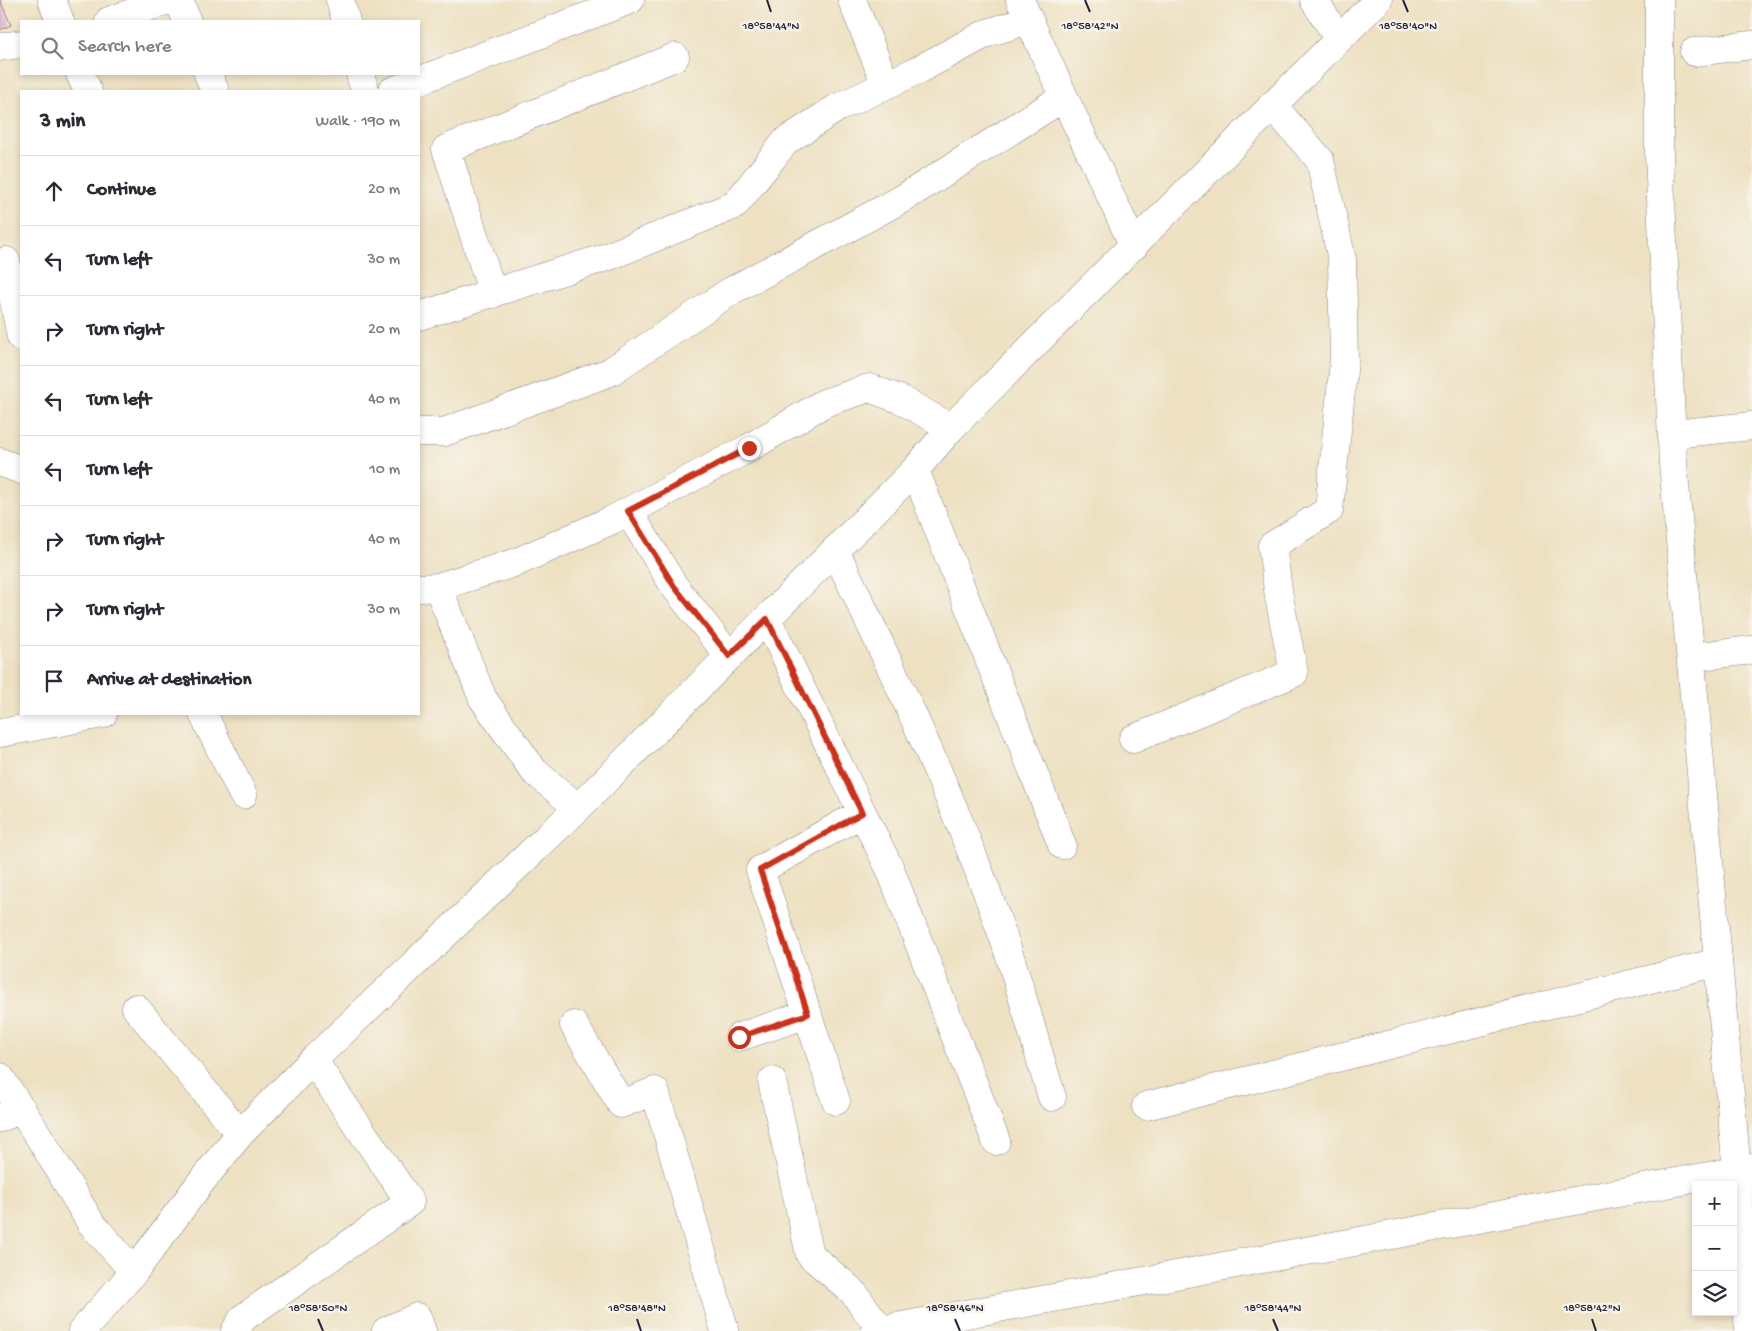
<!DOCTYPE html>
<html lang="en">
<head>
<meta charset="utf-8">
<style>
	:root { --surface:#fff; --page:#f7f7f7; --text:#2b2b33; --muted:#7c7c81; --line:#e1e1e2 }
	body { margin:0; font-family:"Gochi Hand",sans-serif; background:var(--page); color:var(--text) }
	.controls { position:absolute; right:15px; bottom:15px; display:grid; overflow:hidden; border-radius:0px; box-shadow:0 2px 8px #0003 }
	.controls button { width:45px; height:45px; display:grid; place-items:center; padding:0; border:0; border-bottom:1px solid var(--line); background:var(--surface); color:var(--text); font:25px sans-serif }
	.stop { position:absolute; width:15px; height:15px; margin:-11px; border:4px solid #c8321e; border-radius:50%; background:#fff }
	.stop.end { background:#c8321e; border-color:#fff; box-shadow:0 1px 5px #0008 }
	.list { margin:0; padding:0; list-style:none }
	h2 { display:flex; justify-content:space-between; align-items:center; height:65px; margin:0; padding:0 20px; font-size:21px }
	h2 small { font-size:16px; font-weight:400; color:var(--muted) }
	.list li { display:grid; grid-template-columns:32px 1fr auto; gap:15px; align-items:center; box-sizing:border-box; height:70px; padding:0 20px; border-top:1px solid var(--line) }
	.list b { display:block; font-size:19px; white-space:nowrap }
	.list em { font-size:16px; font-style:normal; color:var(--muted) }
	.icon { flex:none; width:28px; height:28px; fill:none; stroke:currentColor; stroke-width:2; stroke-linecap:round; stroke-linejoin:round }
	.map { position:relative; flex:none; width:1752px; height:1331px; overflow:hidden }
	.search { position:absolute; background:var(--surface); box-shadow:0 2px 8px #0003; left:20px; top:20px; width:400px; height:55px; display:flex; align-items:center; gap:12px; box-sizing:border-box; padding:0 18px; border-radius:0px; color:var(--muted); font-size:19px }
	.panel { position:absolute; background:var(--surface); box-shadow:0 2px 8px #0003; left:20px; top:90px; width:400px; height:625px; border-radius:0px }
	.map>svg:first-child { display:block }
	.building { fill:#dda2ce }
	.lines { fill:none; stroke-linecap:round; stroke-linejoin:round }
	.minor-casing { stroke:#88827e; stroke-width:29 }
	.major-casing { stroke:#88827e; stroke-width:29 }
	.highway-casing { stroke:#88827e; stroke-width:29 }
	.minor { stroke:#fff; stroke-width:28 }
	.major { stroke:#fff; stroke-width:28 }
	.highway { stroke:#fff; stroke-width:28 }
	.route { stroke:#c8321e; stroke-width:6 }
	.ticks { fill:none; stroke:#22223b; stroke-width:2 }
	.ticks-label { font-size:12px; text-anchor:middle; fill:#22223b; stroke:#f7f3e8; stroke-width:5; stroke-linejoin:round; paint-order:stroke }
</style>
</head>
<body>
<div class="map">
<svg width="1752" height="1331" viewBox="0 0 1752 1331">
	<rect width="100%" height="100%" fill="#f7f3e8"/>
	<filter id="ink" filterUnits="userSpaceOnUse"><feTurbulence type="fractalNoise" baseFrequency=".02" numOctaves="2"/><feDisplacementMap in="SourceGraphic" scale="10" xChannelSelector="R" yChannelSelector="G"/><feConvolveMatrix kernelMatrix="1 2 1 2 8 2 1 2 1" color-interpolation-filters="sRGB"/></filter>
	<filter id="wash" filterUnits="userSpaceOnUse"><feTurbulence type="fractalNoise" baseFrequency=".0096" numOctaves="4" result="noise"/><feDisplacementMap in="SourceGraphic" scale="20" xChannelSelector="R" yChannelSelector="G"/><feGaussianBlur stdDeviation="1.12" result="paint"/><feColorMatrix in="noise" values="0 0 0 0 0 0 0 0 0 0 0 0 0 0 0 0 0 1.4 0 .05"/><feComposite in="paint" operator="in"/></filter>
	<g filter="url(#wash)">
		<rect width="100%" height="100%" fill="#eee1c2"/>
		<g id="blocks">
			<path class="building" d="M0,0l11,25 -11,5z"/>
		</g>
	</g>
	<g filter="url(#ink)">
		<use href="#blocks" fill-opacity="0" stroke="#88827e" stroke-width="1"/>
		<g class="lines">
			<defs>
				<path id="minor" d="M52,0l8,21
					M179,0l8,21
					M340,0l6,21
					M852,0l34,85
					M1020,0l44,97 70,149
					M1314,0l25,39
					M109,21l59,-21
					M0,47l21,-3
					M1694,52l58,-7
					M80,74l8,17
					M208,74l7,17
					M360,74l5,17
					M392,91l238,-91
					M6,261l15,76
					M493,294l-47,-145 229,-92
					M419,316l188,-59 128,-52 51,-64 51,-33 83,-39 67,-36 42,-13
					M419,432h25l166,-60 121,-81 171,-92 162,-102
					M1672,434l80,-8
					M0,462l21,8
					M915,470l147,375
					M628,511l46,75 55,70
					M835,550c62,129 124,259 171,395 17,50 30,102 46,152
					M438,587l45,112 51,72 44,37
					M419,588l19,-1 79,-25 95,-42 137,-72 75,-45 45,-15 33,12 49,28
					M767,619l123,250 106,272
					M1691,657l61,-7
					M203,714l40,81
					M0,733l103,-19
					M1133,739l161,-66 -15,-76 -7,-51 57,-36 15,-149 -2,-101 -22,-100 -48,-55
					M136,1008l104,126
					M574,1025l47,79 34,-13 70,240
					M739,1037l69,-23
					M0,1077l43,66 48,80 43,49
					M772,1081l38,174 43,37 28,38
					M836,1101l-76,-231 102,-57
					M1146,1106l572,-144
					M0,1118l22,-9
					M235,1331l8,-13 167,-116 -97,-142
					M386,1331l31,-14 5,14
					M875,1331l877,-163"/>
				<path id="major" d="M82,1331l52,-59 67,-90 39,-48 73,-74 265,-252 337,-338 36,-42 427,-428"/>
				<path id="highway" d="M1659,0v155l14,308 64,708 12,160"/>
			</defs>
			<use href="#minor" class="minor-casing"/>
			<use href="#major" class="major-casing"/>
			<use href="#highway" class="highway-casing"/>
			<use href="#minor" class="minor"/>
			<use href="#major" class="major"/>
			<use href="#highway" class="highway"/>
		</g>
	</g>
	<g class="lines" filter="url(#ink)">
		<path class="route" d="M739,1037l69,-23 -48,-144 102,-57 -95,-194 -38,37 -55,-70 -46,-75 121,-63"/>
	</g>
	<path class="ticks" d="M767,0l4,12M1085,0l5,12M1403,0l5,12M318,1319l5,12M637,1319l4,12M955,1319l5,12M1273,1319l5,12M1592,1319l4,12"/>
	<g class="ticks-label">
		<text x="771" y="29">18°58'44"N</text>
		<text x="1090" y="29">18°58'42"N</text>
		<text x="1408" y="29">18°58'40"N</text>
		<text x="318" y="1311">18°58'50"N</text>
		<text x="637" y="1311">18°58'48"N</text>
		<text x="955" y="1311">18°58'46"N</text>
		<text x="1273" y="1311">18°58'44"N</text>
		<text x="1592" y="1311">18°58'42"N</text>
	</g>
</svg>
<div class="controls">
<button>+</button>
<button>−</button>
<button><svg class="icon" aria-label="layers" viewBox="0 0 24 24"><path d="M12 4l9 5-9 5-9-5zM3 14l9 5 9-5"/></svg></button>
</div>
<div class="stop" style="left:739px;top:1037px"></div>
<div class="stop end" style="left:749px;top:448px"></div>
<div class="search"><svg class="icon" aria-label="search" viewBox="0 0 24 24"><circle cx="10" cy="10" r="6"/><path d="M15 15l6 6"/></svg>Search here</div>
<section class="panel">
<h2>3 min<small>Walk · 190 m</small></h2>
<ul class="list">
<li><svg class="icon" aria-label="ahead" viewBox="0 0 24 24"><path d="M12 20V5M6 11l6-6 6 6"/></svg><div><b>Continue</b></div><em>20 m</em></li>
<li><svg class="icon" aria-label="left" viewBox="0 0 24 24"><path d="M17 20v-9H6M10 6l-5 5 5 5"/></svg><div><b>Turn left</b></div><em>30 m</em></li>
<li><svg class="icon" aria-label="right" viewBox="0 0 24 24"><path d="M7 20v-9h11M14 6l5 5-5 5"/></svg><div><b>Turn right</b></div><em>20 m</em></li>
<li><svg class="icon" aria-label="left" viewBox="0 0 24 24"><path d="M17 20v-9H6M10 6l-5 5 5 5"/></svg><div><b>Turn left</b></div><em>40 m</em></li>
<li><svg class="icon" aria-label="left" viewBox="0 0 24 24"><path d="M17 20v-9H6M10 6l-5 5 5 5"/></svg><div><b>Turn left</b></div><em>10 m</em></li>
<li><svg class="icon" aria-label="right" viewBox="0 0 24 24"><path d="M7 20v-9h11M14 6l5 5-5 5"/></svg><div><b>Turn right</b></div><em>40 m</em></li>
<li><svg class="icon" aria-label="right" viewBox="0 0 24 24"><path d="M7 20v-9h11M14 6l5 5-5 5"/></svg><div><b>Turn right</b></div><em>30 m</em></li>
<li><svg class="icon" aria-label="arrive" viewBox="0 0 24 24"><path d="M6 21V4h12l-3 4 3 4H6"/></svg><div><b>Arrive at destination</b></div></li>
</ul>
</section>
</div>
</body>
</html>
